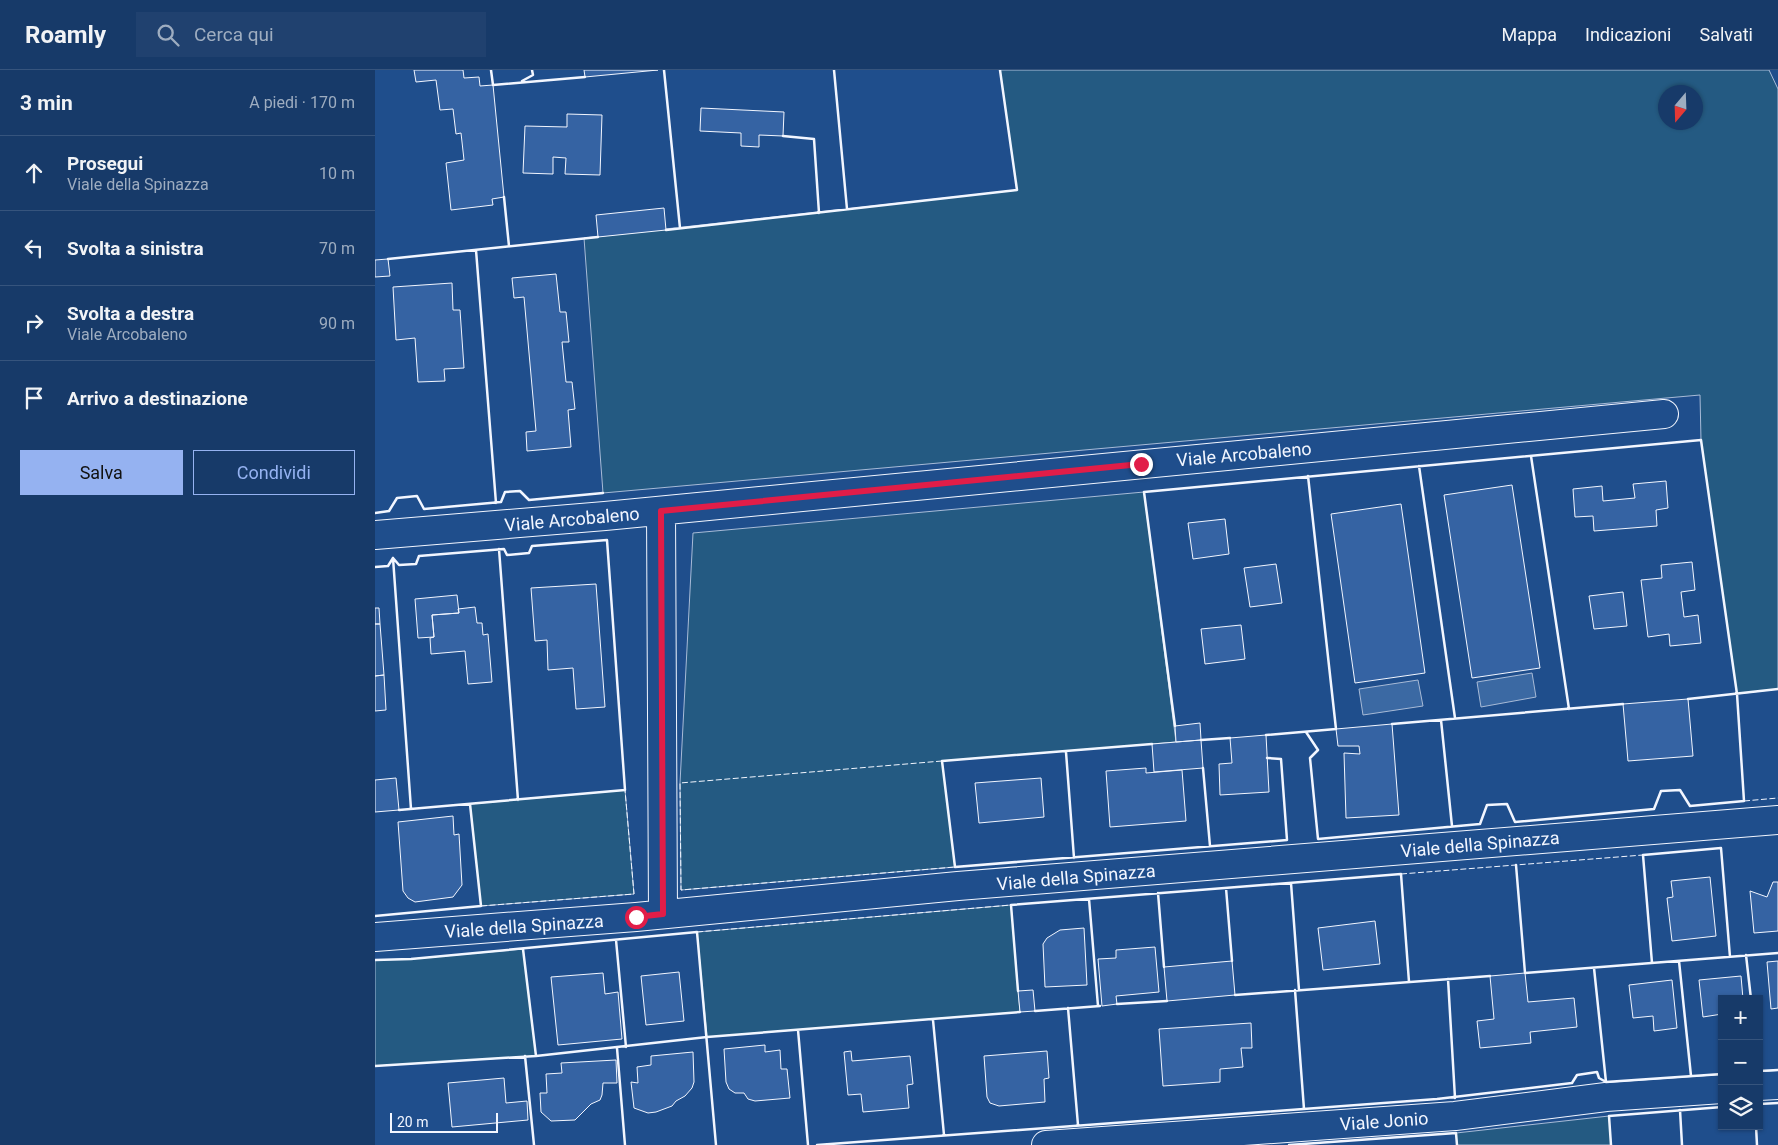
<!DOCTYPE html>
<html lang="it">
<head>
<meta charset="utf-8">
<style>
	:root { --surface:#173a69; --page:#20416f; --text:#f1f3f6; --muted:#9eadc0; --line:#36547d; --accent:#95b2f1 }
	body { margin:0; font-family:Roboto,sans-serif; background:var(--page); color:var(--text) }
	.controls { position:absolute; right:15px; bottom:15px; display:grid; overflow:hidden; border-radius:0px; box-shadow:0 1px 4px #0004 }
	.controls button { width:45px; height:45px; display:grid; place-items:center; padding:0; border:0; border-bottom:1px solid var(--line); background:var(--surface); color:var(--text); font:25px sans-serif }
	.compass { position:absolute; left:1283px; top:15px; width:45px; height:45px; border-radius:50%; background:var(--surface); box-shadow:0 1px 4px #0004; rotate:199deg }
	.scale { position:absolute; left:15px; bottom:12px; width:108px; box-sizing:border-box; padding-left:5px; border:2px solid #f2f6ff; border-top:0; font-size:14px; line-height:18px; white-space:nowrap; color:#f2f6ff; -webkit-text-stroke:4px #1f4e8c; paint-order:stroke }
	.stop { position:absolute; width:15px; height:15px; margin:-11px; border:4px solid #e11d48; border-radius:50%; background:#fff }
	.stop.end { background:#e11d48; border-color:#fff; box-shadow:0 1px 5px #0008 }
	.list { margin:0; padding:0; list-style:none }
	h2 { display:flex; justify-content:space-between; align-items:center; height:65px; margin:0; padding:0 20px; font-size:21px }
	h2 small { font-size:16px; font-weight:400; color:var(--muted) }
	.list li { display:grid; grid-template-columns:32px 1fr auto; gap:15px; align-items:center; box-sizing:border-box; height:75px; padding:0 20px; border-top:1px solid var(--line) }
	.list b { display:block; font-size:19px; white-space:nowrap }
	.list p { margin:0; font-size:16px; white-space:nowrap; color:var(--muted) }
	.list em { font-size:16px; font-style:normal; color:var(--muted) }
	.actions { display:flex; gap:10px; padding:15px 20px }
	.actions a { flex:1; padding:11px 0; border:1px solid var(--accent); border-radius:0px; text-align:center; font-size:18px; color:var(--accent) }
	.actions .main { background:var(--accent); color:#111 }
	.icon { flex:none; width:28px; height:28px; fill:none; stroke:currentColor; stroke-width:2; stroke-linecap:round; stroke-linejoin:round }
	.map { position:relative; flex:none; width:1403px; height:1075px; overflow:hidden }
	header { display:flex; align-items:center; gap:30px; box-sizing:border-box; height:70px; padding:0 25px; background:var(--surface); border-bottom:1px solid var(--line) }
	header strong { font-size:24px }
	nav { display:flex; gap:28px; margin-inline-start:auto; font-size:18px }
	.search { width:350px; height:45px; background:var(--page); display:flex; align-items:center; gap:12px; box-sizing:border-box; padding:0 18px; border-radius:0px; color:var(--muted); font-size:19px }
	main { display:flex }
	aside { flex:1; background:var(--surface) }
	.map>svg:first-child { display:block }
	.green { fill:#245a82; stroke:#a8bbd7; fill-rule:evenodd }
	.water { fill:#3b69a3; stroke:#a8bbd7 }
	.building { fill:#3563a3; stroke:#f2f6ff }
	.lines { fill:none; stroke-linecap:round; stroke-linejoin:round }
	.minor-casing { stroke:#f2f6ff; stroke-width:30 }
	.minor { stroke:#1f4e8c; stroke-width:28 }
	.fence { stroke:#f2f6ff; stroke-width:1; stroke-dasharray:6 2.5; stroke-linecap:butt }
	.wall { stroke:#f2f6ff; stroke-width:2.5 }
	.route { stroke:#e11d48; stroke-width:6 }
	.labels { text-anchor:middle; dominant-baseline:central; stroke-width:4; stroke-linejoin:round; paint-order:stroke }
	.street-label { font-size:18px; fill:#f2f6ff; stroke:#1f4e8c }
</style>
</head>
<body>
<header>
<strong>Roamly</strong>
<div class="search"><svg class="icon" aria-label="search" viewBox="0 0 24 24"><circle cx="10" cy="10" r="6"/><path d="M15 15l6 6"/></svg>Cerca qui</div>
<nav><a>Mappa</a><a>Indicazioni</a><a>Salvati</a></nav>
</header>
<main>
<aside>
<h2>3 min<small>A piedi · 170 m</small></h2>
<ul class="list">
<li><svg class="icon" aria-label="ahead" viewBox="0 0 24 24"><path d="M12 20V5M6 11l6-6 6 6"/></svg><div><b>Prosegui</b><p>Viale della Spinazza</p></div><em>10 m</em></li>
<li><svg class="icon" aria-label="left" viewBox="0 0 24 24"><path d="M17 20v-9H6M10 6l-5 5 5 5"/></svg><div><b>Svolta a sinistra</b></div><em>70 m</em></li>
<li><svg class="icon" aria-label="right" viewBox="0 0 24 24"><path d="M7 20v-9h11M14 6l5 5-5 5"/></svg><div><b>Svolta a destra</b><p>Viale Arcobaleno</p></div><em>90 m</em></li>
<li><svg class="icon" aria-label="arrive" viewBox="0 0 24 24"><path d="M6 21V4h12l-3 4 3 4H6"/></svg><div><b>Arrivo a destinazione</b></div></li>
</ul>
<div class="actions"><a class="main">Salva</a><a>Condividi</a></div>
</aside>
<div class="map">
<svg width="1403" height="1075" viewBox="0 0 1403 1075">
	<rect width="100%" height="100%" fill="#1f4e8c"/>
	<path class="green" d="M625,0h769l9,19v600l-41,5 -36,-254 -1,-45 -1097,98 -19,-255 433,-48zM1320,22v30h-30v-30z
		M769,422l32,250 -234,19 13,106 -274,23 -1,-107 13,-250z
		M250,720l9,104 -153,12 -11,-102z
		M636,835l9,107 -313,25 -10,-105z
		M148,879l13,107 -161,10v-106l36,-1z
		M1234,1046l2,29h-154l-1,-12z"/>
	<path class="water" d="M1157,603l4,24 -55,10 -4,-25z
		M1043,610l5,26 -60,9 -4,-26z"/>
	<path class="building" d="M39,0h49l1,8 15,-1 1,9 13,-1 11,112 -12,2 1,6 -42,5 -5,-47 18,-3 -3,-27 -5,1 -3,-25 -13,1 -4,-30 -20,2z
		M209,0h74l-73,7z
		M326,38l83,4 -1,24 -24,-1v12l-18,-1v-13l-41,-2z
		M192,44l35,1 -2,60 -35,-1 1,-16 -13,-1v17l-30,-1 2,-47 42,1z
		M289,138l2,22 -68,7 -2,-22z
		M13,189l2,17 -15,1v-17z
		M181,204l4,38h6l3,30h-7l4,40h6l3,27 -7,1 3,37 -44,4 -1,-19 10,-1 -12,-134 -10,1 -2,-20z
		M77,213l1,27h7l4,58 -20,1 1,12 -27,1 -3,-44 -19,2 -3,-53z
		M1291,411l2,27 -12,2 1,16 -63,5 -1,-15 -18,1 -2,-28 29,-3 1,15 32,-3 -2,-14z
		M1137,415l28,183 -68,10 -28,-183z
		M1026,434l24,169 -70,10 -24,-169z
		M850,449l4,35 -36,5 -5,-36z
		M1317,492l3,28 -14,2 3,25 14,-2 3,28 -31,3 -1,-12 -21,3 -7,-57 21,-2 -1,-13z
		M901,494l6,39 -32,4 -6,-39z
		M221,514l9,123 -29,2 -3,-41 -25,2 -1,-30 -12,1 -4,-53z
		M1248,522l4,34 -33,3 -5,-33z
		M82,525l2,18 -27,2 2,22 -16,1 -3,-39z
		M100,537l2,16h5l1,12 5,-1 4,48 -24,2 -3,-33 -34,3 -1,-16 4,-1 -2,-22 27,-2 -1,-4z
		M0,538h4l1,16h-5z
		M0,554h5l4,51 -9,1z
		M866,555l4,34 -40,5 -4,-35z
		M9,605l2,35 -11,1v-35z
		M1313,629l5,57 -65,5 -5,-57z
		M825,653l1,17 -25,2 -1,-16z
		M1017,654l7,91 -53,3 -2,-65 16,1 -1,-8h-21l-2,-17z
		M891,665l3,57 -49,3 -1,-31 13,-1 -2,-25z
		M826,670l2,28 -49,4 -2,-28z
		M771,698v5l36,-3 4,51 -76,6 -4,-56z
		M21,708l3,32 -24,2v-32z
		M666,708l3,39 -65,6 -4,-40z
		M78,746l1,19 5,-1 3,51 -9,12 -38,5 -7,-4 -5,-7 -5,-69z
		M1335,807l6,59 -44,5 -5,-43 6,-1 -2,-16z
		M1398,812h5v49l-24,2 -4,-42 17,6z
		M1000,851l5,43 -57,6 -5,-42z
		M709,858l3,57 -42,2 -2,-43 4,-6 13,-8z
		M780,877l4,45 -43,4 1,8 -15,2 -4,-47 18,-1v-8z
		M857,891l3,34 -68,6 -3,-34z
		M1403,891v47l-7,1 -4,-47z
		M304,902l5,49 -38,4 -5,-49z
		M228,903l2,21 13,-2 4,47 -64,6 -7,-68z
		M1150,903l3,29 46,-4 3,29 -47,5 1,11 -51,5 -3,-27 17,-2 -4,-43z
		M1366,906l2,23h-21v15l-19,3 -4,-37z
		M1297,910l5,48 -23,3 -1,-15 -20,2 -4,-33z
		M658,920l2,21 -15,1 -2,-21z
		M876,953l1,25h-11l2,19 -23,2v13l-57,4 -4,-57z
		M390,975v7l15,-2 1,19h6l3,29 -35,3 -7,-2 -4,-6h-9l-6,-4 -3,-7 -2,-33z
		M476,981l1,10 58,-5 3,28 -6,1 2,23 -46,4 -2,-18 -13,1 -4,-43z
		M672,981l2,27 -5,1 1,23 -46,4 -9,-3 -3,-6 -3,-41z
		M318,982l1,30 -2,6 -7,8 -9,5 -4,5 -16,6 -8,1 -14,-5 -3,-26 7,1 -1,-16 14,-2v-9z
		M241,990l1,23h-14l-1,12 -2,5 -9,4 -16,16 -24,1 -10,-9 -1,-19h7l-1,-19 16,-1 -1,-10z
		M129,1008l2,25 21,-2 1,19 -76,7 -4,-44z"/>
	<g class="lines">
		<defs>
			<path id="minor" d="M286,441l2,403
				M0,465l230,-19 1059,-102
				M0,867l261,-20 322,-31 820,-66
				M1384,1016l19,-1
				M671,1075l409,-29 151,-19 116,-8"/>
		</defs>
		<use href="#minor" class="minor-casing"/>
		<use href="#minor" class="minor"/>
		<path class="fence" d="M567,691l-262,22 1,107 274,-23
			M1369,731l34,-3
			M1026,804l242,-19
			M106,836l153,-12 -9,-104
			M322,862l314,-27"/>
		<path class="wall" d="M116,0l2,15 92,-8
			M289,0l16,158
			M459,0l13,139
			M147,11l11,-6 -1,-5
			M408,66l31,3 5,74
			M129,127l5,49
			M291,160l351,-40 -17,-120
			M101,180l20,253
			M13,189l210,-22
			M1156,386l38,253
			M1044,396l36,252
			M0,443l14,-2 8,-13 20,-2 7,13 77,-7 4,-10 15,-1 9,9 74,-7
			M124,479l19,251
			M18,488l18,251
			M0,497l13,-1 5,-8 6,7 17,-1 3,-8 85,-7 3,6 22,-2 3,-7 75,-6 18,250 -226,20
			M1313,629l90,-10
			M1066,650l11,106
			M1017,654l231,-20
			M800,656l-31,-234 557,-52 36,254 7,107 -54,5 -10,-16 -19,1 -7,18 -139,13 -8,-18 -20,1 -7,19 -162,15 -8,-81 8,-8 -12,-18
			M891,665l70,-6 -28,-253
			M826,670l29,-2
			M777,674l-210,17 13,106 332,-27 -6,-81 -14,-1
			M691,682l8,106
			M828,698l7,78
			M1141,795l9,108 253,-20
			M916,813l8,107
			M851,818l6,73
			M783,823l6,74
			M714,829l9,107
			M0,846l106,-10 -11,-102
			M241,870l10,107
			M148,879l13,107
			M1371,885l5,44
			M0,890l36,-1 286,-27 19,213
			M1304,891l12,115
			M1277,893l-9,-108 78,-7 9,109
			M1219,898l12,114
			M1073,909l7,119
			M920,920l9,119
			M643,921l-7,-86 390,-31 8,108
			M860,925l255,-19
			M742,934l50,-3
			M693,938l10,117
			M660,941l65,-5
			M558,950l11,115
			M423,960l10,115
			M242,978l8,97
			M150,986l9,89
			M0,996l161,-10 171,-19 313,-25
			M1384,1001l19,-1
			M1384,1034l19,-1
			M1305,1040l2,35
			M1381,1056l1,19
			M442,1075l620,-46 135,-16 5,-8 20,-3 2,6 7,4 116,-8
			M914,1075l167,-12 1,12
			M1236,1075l-2,-29 113,-9"/>
	</g>
	<g class="lines">
		<path class="route" d="M261,847l27,-3 -2,-403 480,-47"/>
	</g>
	<g class="labels">
		<g class="street-label">
			<text transform="translate(869 384) rotate(-5)">Viale Arcobaleno</text>
			<text transform="translate(197 449) rotate(-5)">Viale Arcobaleno</text>
			<text transform="translate(1105 774) rotate(-5)">Viale della Spinazza</text>
			<text transform="translate(701 807) rotate(-5)">Viale della Spinazza</text>
			<text transform="translate(149 856) rotate(-4)">Viale della Spinazza</text>
			<text transform="translate(1009 1051) rotate(-4)">Viale Jonio</text>
		</g>
	</g>
</svg>
<div class="controls">
<button>+</button>
<button>−</button>
<button><svg class="icon" aria-label="layers" viewBox="0 0 24 24"><path d="M12 4l9 5-9 5-9-5zM3 14l9 5 9-5"/></svg></button>
</div>
<svg class="compass" viewBox="-18 -18 36 36"><path d="M0-13l5 13h-10z" fill="#e53935"/><path d="M0 13l5-13h-10z" fill="#9eadc0"/></svg>
<div class="scale">20 m</div>
<div class="stop" style="left:261px;top:847px"></div>
<div class="stop end" style="left:766px;top:394px"></div>
</div>
</main>
</body>
</html>
